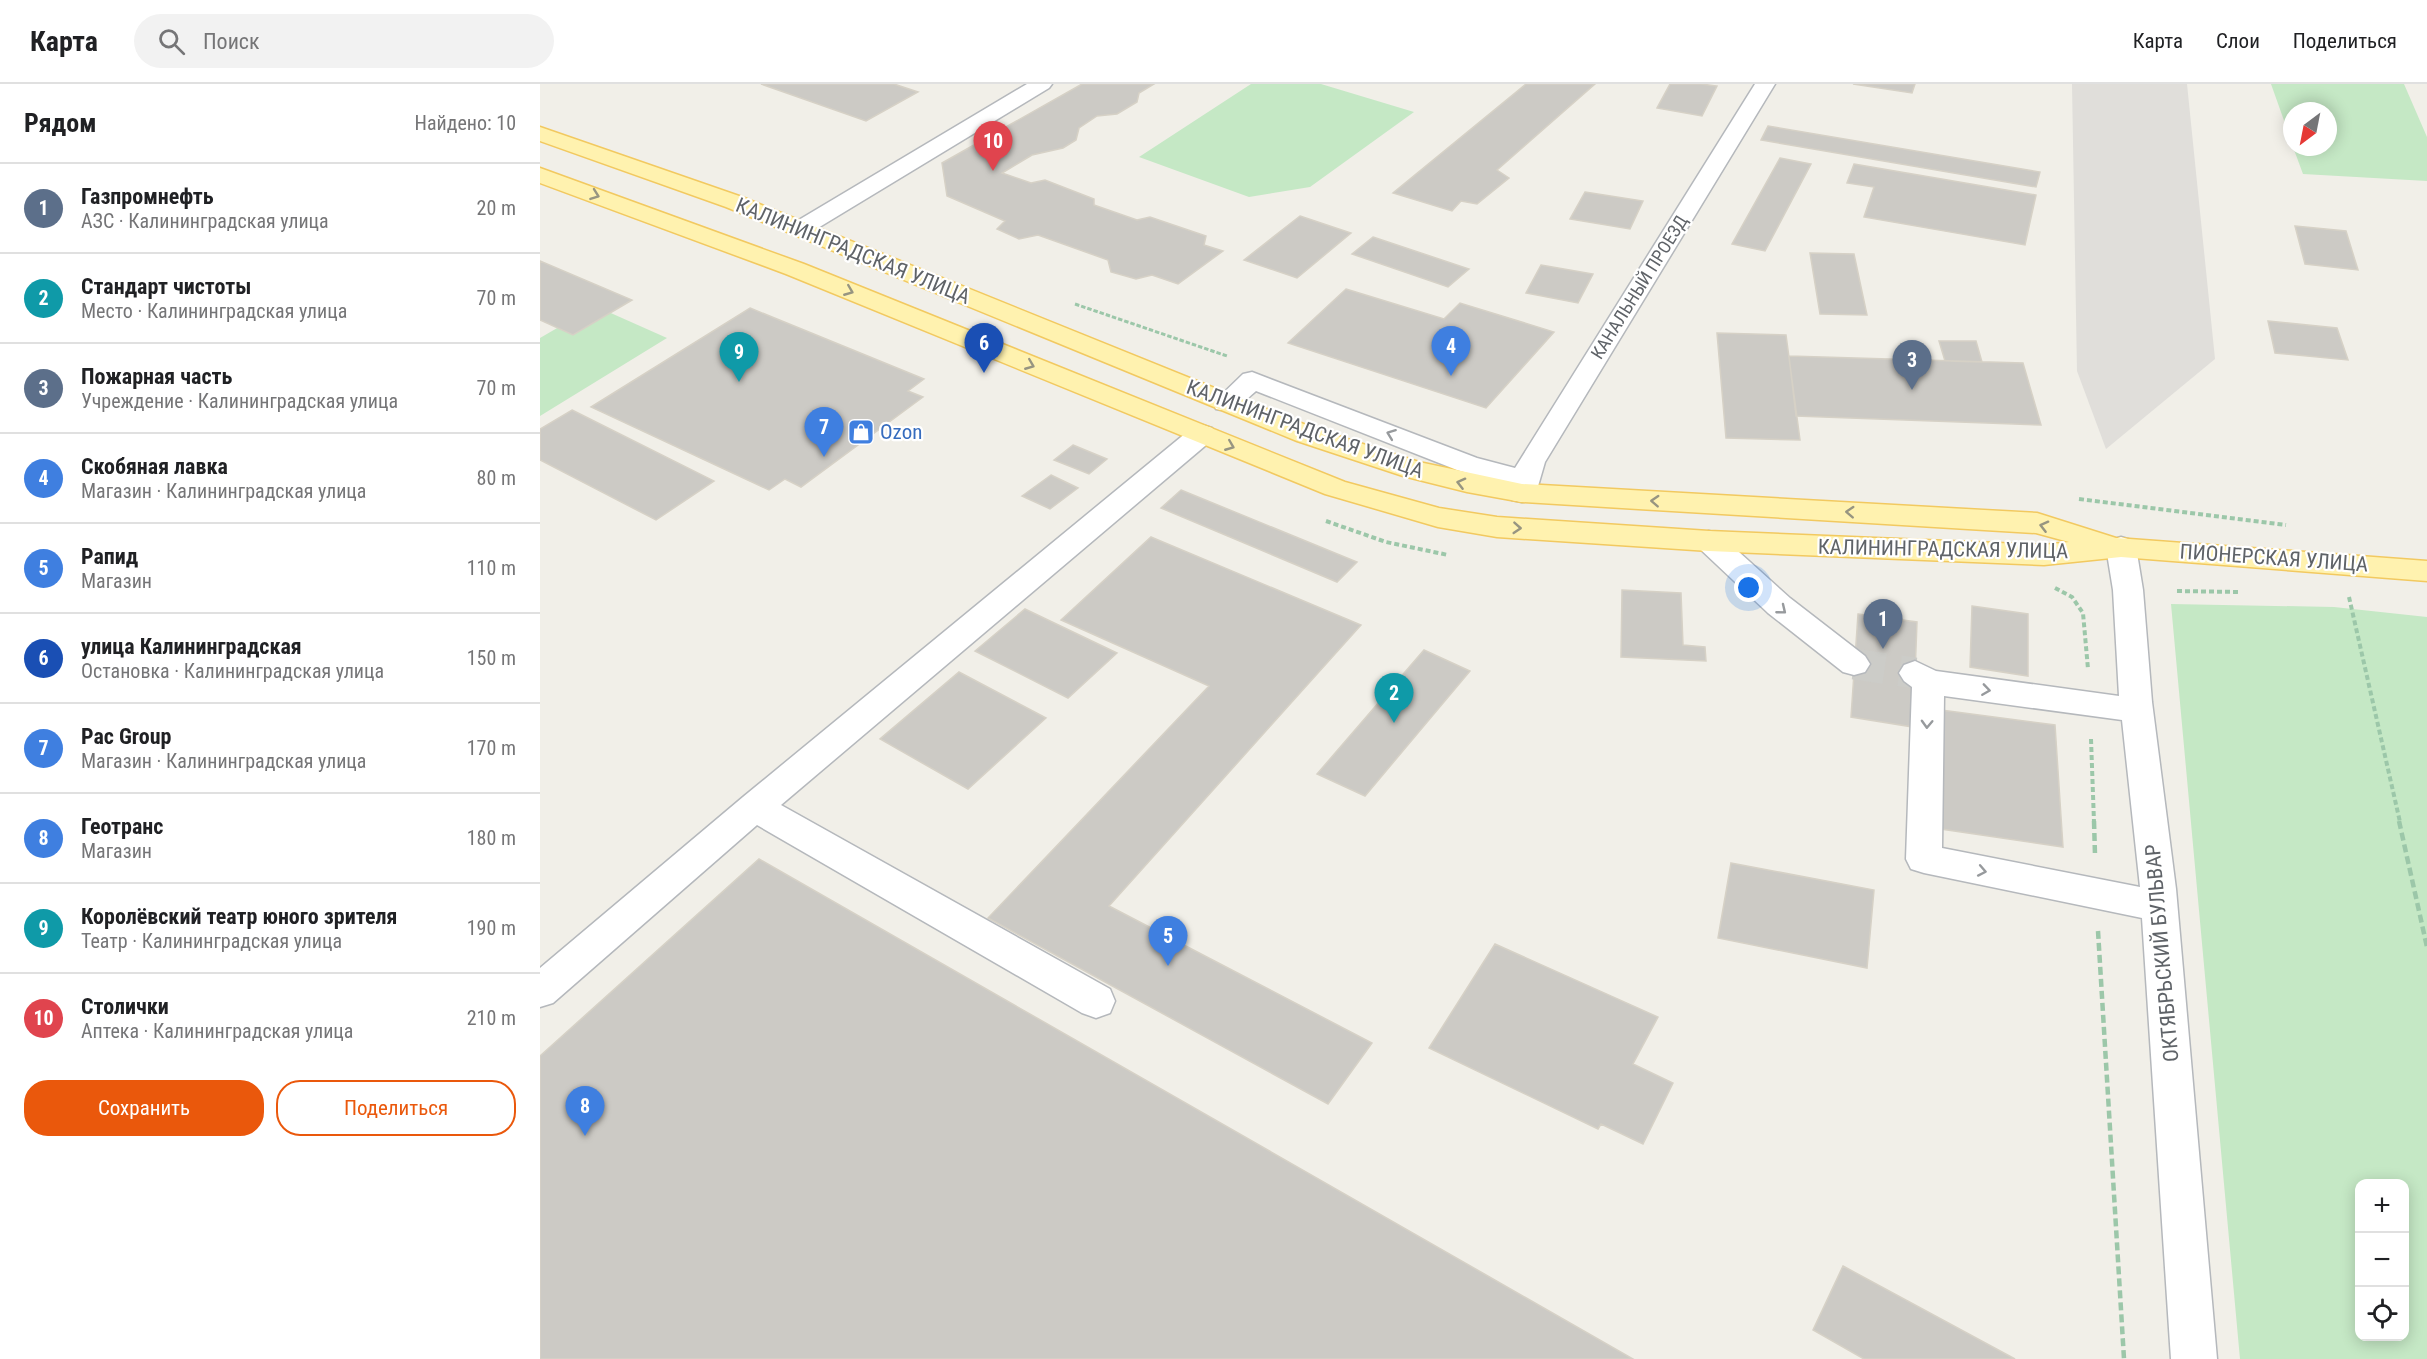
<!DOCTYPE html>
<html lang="ru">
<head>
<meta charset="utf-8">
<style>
	:root { --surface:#fff; --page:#f2f2f2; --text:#202124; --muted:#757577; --line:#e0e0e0; --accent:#ea580c }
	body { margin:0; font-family:"Roboto Condensed",sans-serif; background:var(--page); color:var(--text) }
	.controls { position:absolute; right:18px; bottom:18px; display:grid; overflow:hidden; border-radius:12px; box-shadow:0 3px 15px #0003 }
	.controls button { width:54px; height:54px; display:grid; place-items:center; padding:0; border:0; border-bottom:2px solid var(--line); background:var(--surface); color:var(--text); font:30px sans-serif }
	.compass { position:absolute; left:1743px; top:18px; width:54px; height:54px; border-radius:50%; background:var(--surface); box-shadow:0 3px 15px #0003; rotate:212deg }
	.you { position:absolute; left:1209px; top:504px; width:21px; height:21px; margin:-15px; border:4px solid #fff; border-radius:50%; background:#1a73e8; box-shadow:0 0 0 9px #1a73e833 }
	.badge { display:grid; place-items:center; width:39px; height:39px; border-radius:50%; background:var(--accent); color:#fff; font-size:20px; font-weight:700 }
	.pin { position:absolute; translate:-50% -50px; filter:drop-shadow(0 2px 3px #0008) }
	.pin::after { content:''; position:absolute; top:32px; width:21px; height:18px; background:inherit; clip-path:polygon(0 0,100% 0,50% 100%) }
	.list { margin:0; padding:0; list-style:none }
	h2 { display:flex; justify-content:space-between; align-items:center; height:78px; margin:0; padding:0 24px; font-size:26px }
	h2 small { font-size:20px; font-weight:400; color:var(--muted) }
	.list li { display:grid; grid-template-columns:39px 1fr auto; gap:18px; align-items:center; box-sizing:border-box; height:90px; padding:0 24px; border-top:2px solid var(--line) }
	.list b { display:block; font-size:22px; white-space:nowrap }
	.list p { margin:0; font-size:20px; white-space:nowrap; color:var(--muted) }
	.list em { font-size:20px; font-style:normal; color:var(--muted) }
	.actions { display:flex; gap:12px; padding:18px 24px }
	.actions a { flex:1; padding:14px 0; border:2px solid var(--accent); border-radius:24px; text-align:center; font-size:21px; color:var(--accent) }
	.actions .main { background:var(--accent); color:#fff }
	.icon { flex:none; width:33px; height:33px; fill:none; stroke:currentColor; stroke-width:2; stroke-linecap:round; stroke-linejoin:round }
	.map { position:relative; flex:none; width:1887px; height:1275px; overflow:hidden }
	header { display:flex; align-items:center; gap:36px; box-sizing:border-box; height:84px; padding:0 30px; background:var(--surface); border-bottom:2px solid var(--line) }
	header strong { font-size:28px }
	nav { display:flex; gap:33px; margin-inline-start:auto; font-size:21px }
	.search { width:420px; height:54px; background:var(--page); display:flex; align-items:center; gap:15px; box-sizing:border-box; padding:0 21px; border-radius:33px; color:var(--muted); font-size:22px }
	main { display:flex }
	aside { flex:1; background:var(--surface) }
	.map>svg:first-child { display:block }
	.industrial { fill:#e0deda }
	.green { fill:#c5e8c5; fill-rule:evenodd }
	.building { fill:#cccac5; stroke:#d6d1c6; stroke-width:1.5 }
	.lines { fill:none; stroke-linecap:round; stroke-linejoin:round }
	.minor-tunnel { stroke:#ccccc8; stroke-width:31; stroke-dasharray:31 15; stroke-linecap:butt }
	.minor-casing { stroke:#b5b8bc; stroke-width:3 }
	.major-casing { stroke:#f2c960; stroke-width:3 }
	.path-far2 { stroke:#9cc7a9; stroke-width:3; stroke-dasharray:4.5 2; stroke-linecap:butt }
	.path-far1 { stroke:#9cc7a9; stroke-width:4; stroke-dasharray:5 3; stroke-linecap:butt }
	.path { stroke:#9cc7a9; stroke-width:4.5; stroke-dasharray:8 4; stroke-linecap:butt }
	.minor { fill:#fff; fill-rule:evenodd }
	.major { fill:#fff2af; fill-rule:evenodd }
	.oneway { stroke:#979581 }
	.oneway2 { stroke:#979a9d }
	.labels { text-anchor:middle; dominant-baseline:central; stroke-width:4.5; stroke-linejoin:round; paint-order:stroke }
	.far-street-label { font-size:18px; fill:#5f6368; stroke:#fff }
	.street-label { font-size:21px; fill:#5f6368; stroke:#fff }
	.shop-label { font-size:21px; fill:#366cbe; stroke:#fff; text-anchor:start }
</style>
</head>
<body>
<header>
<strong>Карта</strong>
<div class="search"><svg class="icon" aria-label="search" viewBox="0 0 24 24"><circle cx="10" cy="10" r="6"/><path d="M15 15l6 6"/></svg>Поиск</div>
<nav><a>Карта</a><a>Слои</a><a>Поделиться</a></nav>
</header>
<main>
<aside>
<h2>Рядом<small>Найдено: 10</small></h2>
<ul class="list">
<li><span class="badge" style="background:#5c6f8a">1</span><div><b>Газпромнефть</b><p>АЗС · Калининградская улица</p></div><em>20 m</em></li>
<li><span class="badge" style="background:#0f9aa8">2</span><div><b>Стандарт чистоты</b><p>Место · Калининградская улица</p></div><em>70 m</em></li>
<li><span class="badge" style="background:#5c6f8a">3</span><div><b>Пожарная часть</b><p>Учреждение · Калининградская улица</p></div><em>70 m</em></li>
<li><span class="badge" style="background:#3f7fe0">4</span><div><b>Скобяная лавка</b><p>Магазин · Калининградская улица</p></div><em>80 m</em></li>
<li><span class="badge" style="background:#3f7fe0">5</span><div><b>Рапид</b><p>Магазин</p></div><em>110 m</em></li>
<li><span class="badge" style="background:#1a4fb4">6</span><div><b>улица Калининградская</b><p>Остановка · Калининградская улица</p></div><em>150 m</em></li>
<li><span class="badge" style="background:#3f7fe0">7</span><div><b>Pac Group</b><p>Магазин · Калининградская улица</p></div><em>170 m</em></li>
<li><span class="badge" style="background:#3f7fe0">8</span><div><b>Геотранс</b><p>Магазин</p></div><em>180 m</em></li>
<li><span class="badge" style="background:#0f9aa8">9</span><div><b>Королёвский театр юного зрителя</b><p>Театр · Калининградская улица</p></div><em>190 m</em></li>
<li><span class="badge" style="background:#e0444e">10</span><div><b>Столички</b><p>Аптека · Калининградская улица</p></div><em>210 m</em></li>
</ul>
<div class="actions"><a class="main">Сохранить</a><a>Поделиться</a></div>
</aside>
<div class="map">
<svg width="1887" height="1275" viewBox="0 0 1887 1275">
	<rect width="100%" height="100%" fill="#f1efe8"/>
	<path class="industrial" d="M1532,0h115l28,275 -109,90 -29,-78z"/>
	<path class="green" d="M711,0h70l93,28 -104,75 -61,10 -110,-40z
		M1731,0h133l23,53v44l-124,-7 -10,-27h35v-36h-36v32z
		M55,222l72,32 -127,78v-78z
		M1631,520l163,3 93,10v742h-187zM1820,1100h44v152h-44z"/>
	<path class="building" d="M221,0h133l24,8 -52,29z
		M542,0h72l-15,9 -2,9 -20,12 -20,2 -18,12 -3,12 -13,8 -31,7 -30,18 29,10 14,-3 49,19v6l43,15 13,-3 56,19 -2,9 19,6 -45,33 -26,-9 -16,4 -25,-7 -3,-12 -70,-25 -19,4 -22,-10 8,-8 -58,-25 -5,-33z
		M986,0h69l-98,86 12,8 -32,26 -16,-3 -9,10 -59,-18z
		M1130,0h31l16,2 -15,30 -45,-8z
		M1313,0h62l-3,9z
		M1228,42l272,46 -4,15 -275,-47z
		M1240,74l31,6 -46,87 -33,-7z
		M1314,80l182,31 -11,50 -161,-28 10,-30 -27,-4z
		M1045,108l58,9 -13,28 -60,-10z
		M760,132l51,17 -54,45 -53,-18z
		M1755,142l51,5 12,39 -53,-6z
		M833,153l96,32 -21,18 -96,-33z
		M1270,169l44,1 13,61 -47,-1z
		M0,177l92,39 -59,35 -33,-15z
		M1001,181l52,9 -15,29 -52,-10z
		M806,205l98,30 16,-16 94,29 -68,76 -198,-65z
		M210,224l174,71 -16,12 15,6 -122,90 -16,-8 -16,11 -178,-83z
		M1728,237l69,7 11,32 -73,-7z
		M1177,249l69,2 14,105 -74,-2z
		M1399,257h37l6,21 -37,-1z
		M1249,272l234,7 18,62 -245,-9z
		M32,326l142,71 -58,39 -116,-60v-31z
		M533,361l34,14 -18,15 -35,-14z
		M511,391l27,13 -28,21 -28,-13z
		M641,406l176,72 -20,20 -176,-74z
		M611,453l210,88 -252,281 263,137 -44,61 -340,-186 221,-232 -148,-66z
		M1082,506l59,3 2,52 22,2 1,14 -85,-4z
		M1432,522l56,8v62l-58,-9z
		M485,525l92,44 -49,45 -93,-47z
		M1318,530l59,8 -4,105 -62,-10z
		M884,566l46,21 -105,125 -48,-22z
		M419,588l87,46 -78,71 -88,-50z
		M1401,626l114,15 8,122 -122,-18z
		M219,775l874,500h-1093v-303z
		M1191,779l143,27 -7,78 -149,-30z
		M955,860l163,73 -25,47 40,19 -30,61 -42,-20 -3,5 -169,-81z
		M1303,1182l172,93h-151l-51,-29z"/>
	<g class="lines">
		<path class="minor-tunnel" d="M1314,580l61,9"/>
		<defs>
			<path id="minor" d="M487,0h25l-3,4 -241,146 -8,2 -8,-2 -4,-5 4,-5z
				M1215,0h20l-230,378 -9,31 -4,7 -10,2 -10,-2 -4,-7 2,-8 -53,-15 -201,-79c-13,11 -21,22 -40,18l-3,-6 30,-29 9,-2 225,86 38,10z
				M662,341l10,3 4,6 -4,6 -431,365 329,184 5,12 -5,12 -14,5 -14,-5 -325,-188 -204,178 -13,4v-39l203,-171 449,-369z
				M1169,447l10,3 71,64 75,58 5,8 -5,8 -11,3 -11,-3 -75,-59 -69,-65 -5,-7 5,-7z
				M1581,453l10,3 5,7 7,43 9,112 24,187 41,470h-46l-29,-441 -218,-45 -13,-4 -5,-10 6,-172 -8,-6 -5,-8 5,-8 11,-4 21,10 183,25 -6,-106 -7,-43 5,-7zM1404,612l178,24 18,167 -198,-39z"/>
			<path id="major" d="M0,43l202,70 574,232 103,33 103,22 515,29 79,25 311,23v20l-306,-24 -77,8 -335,-14 -212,-14 -59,-10 -113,-33 -539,-220 -246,-91v-15l264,96 541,218 94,26 58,9 212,14 335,14 25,-3 -33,-9 -514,-31 -55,-10 -64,-16 -106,-35 -571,-234 -186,-66z"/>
		</defs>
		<use href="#minor" class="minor-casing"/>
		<use href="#major" class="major-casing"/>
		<path class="path-far2" d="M535,220l152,52"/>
		<path class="path-far1" d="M1539,415l207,26
			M786,437l60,21 62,13
			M1515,504l17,9 11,16 5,56
			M1637,507l63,1
			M1809,513l51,225
			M1551,655l3,83"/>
		<path class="path" d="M1554,737l1,34
			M1859,737l28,126
			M1558,847l26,428"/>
		<use href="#minor" class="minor"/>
		<use href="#major" class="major"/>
	</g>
	<defs><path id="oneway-chevron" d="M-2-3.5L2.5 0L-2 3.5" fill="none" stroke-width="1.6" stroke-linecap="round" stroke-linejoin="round" transform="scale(1.5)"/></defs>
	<g class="oneway">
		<use href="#oneway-chevron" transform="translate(55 111) rotate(20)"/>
		<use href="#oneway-chevron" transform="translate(309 207) rotate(22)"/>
		<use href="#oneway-chevron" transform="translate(490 281) rotate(22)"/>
		<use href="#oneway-chevron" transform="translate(690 362) rotate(22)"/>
		<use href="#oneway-chevron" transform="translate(921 399) rotate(-166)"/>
		<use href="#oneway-chevron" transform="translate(1115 417) rotate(-177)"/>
		<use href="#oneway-chevron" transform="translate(1310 428) rotate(-177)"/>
		<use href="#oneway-chevron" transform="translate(1504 442) rotate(-166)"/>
		<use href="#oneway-chevron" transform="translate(977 444) rotate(4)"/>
	</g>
	<g class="oneway2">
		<use href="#oneway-chevron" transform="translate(851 350) rotate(-159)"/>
		<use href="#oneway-chevron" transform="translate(1242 526) rotate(39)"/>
		<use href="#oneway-chevron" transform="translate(1446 606) rotate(8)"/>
		<use href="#oneway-chevron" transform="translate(1387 640) rotate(92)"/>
		<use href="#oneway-chevron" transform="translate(1442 787) rotate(11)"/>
	</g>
	<defs>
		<symbol id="shop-square" viewBox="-11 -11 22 22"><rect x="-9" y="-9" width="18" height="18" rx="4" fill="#3f7fe0" stroke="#fff"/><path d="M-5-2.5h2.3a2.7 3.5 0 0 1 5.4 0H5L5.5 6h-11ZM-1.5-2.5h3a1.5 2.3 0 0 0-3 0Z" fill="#fff"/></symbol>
	</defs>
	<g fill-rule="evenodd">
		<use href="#shop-square" x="306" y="333" width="30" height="30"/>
	</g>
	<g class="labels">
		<g class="far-street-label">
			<text transform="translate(1099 203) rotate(-58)">КАНАЛЬНЫЙ ПРОЕЗД</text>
		</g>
		<g class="street-label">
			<text transform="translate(313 167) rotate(22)">КАЛИНИНГРАДСКАЯ УЛИЦА</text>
			<text transform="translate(765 345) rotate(20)">КАЛИНИНГРАДСКАЯ УЛИЦА</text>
			<text transform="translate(1403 465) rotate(1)">КАЛИНИНГРАДСКАЯ УЛИЦА</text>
			<text transform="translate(1734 474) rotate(4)">ПИОНЕРСКАЯ УЛИЦА</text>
			<text transform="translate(1622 869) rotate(-95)">ОКТЯБРЬСКИЙ БУЛЬВАР</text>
		</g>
		<g class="shop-label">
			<text x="340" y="348">Ozon</text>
		</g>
	</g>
</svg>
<div class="controls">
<button>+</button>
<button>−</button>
<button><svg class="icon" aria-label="locate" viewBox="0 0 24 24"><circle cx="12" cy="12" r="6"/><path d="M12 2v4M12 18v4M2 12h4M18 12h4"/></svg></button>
</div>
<svg class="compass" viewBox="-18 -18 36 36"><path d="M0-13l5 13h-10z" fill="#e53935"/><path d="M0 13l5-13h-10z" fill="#757577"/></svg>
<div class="you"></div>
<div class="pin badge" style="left:1343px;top:565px;background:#5c6f8a">1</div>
<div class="pin badge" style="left:854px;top:639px;background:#0f9aa8">2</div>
<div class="pin badge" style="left:1372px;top:306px;background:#5c6f8a">3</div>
<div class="pin badge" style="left:911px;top:292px;background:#3f7fe0">4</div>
<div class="pin badge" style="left:628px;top:882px;background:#3f7fe0">5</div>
<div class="pin badge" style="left:444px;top:289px;background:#1a4fb4">6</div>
<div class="pin badge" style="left:284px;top:373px;background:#3f7fe0">7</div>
<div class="pin badge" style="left:45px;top:1052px;background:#3f7fe0">8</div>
<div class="pin badge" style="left:199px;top:298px;background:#0f9aa8">9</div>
<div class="pin badge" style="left:453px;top:87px;background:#e0444e">10</div>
</div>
</main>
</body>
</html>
